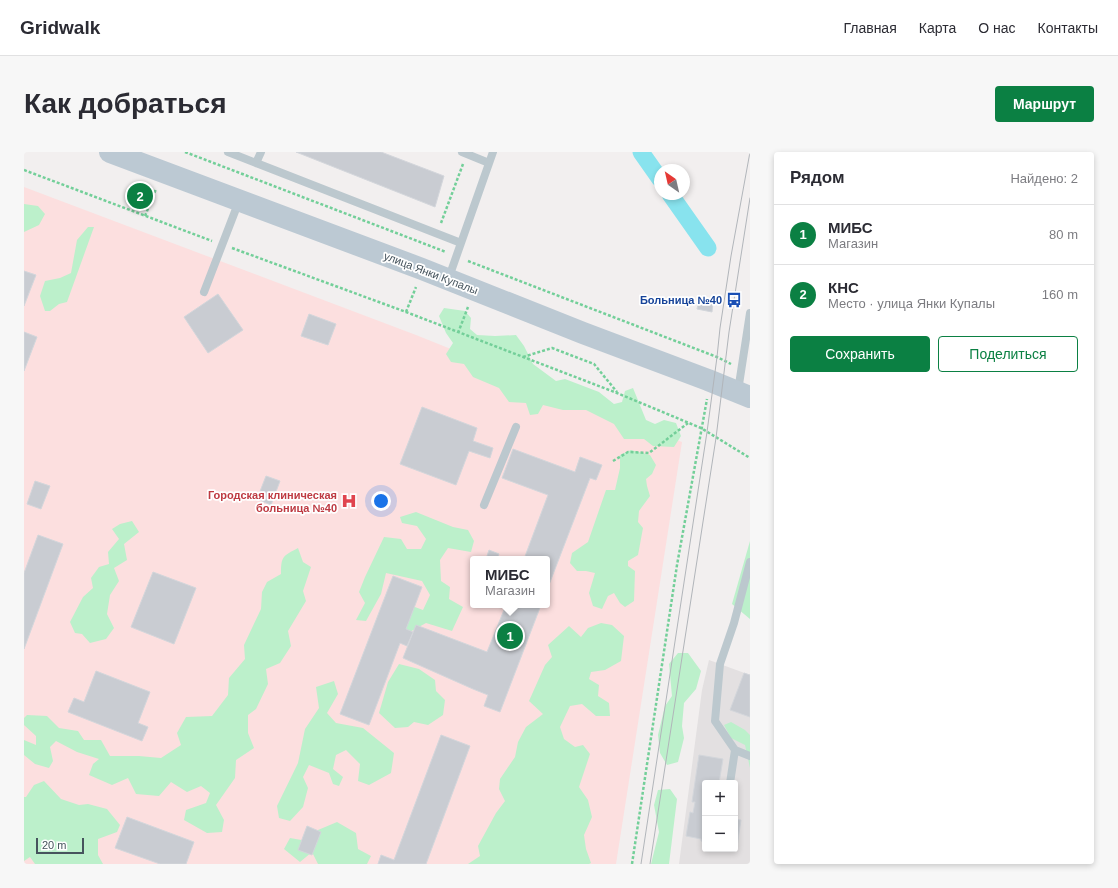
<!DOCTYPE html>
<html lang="ru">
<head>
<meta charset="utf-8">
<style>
	:root { --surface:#fff; --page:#f7f7f7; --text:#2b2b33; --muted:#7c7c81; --line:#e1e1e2; --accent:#0b8043 }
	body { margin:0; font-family:Arial,sans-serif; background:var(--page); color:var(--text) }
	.controls { position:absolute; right:12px; bottom:12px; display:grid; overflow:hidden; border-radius:4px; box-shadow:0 2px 6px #0003 }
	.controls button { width:36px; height:36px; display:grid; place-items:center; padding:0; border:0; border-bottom:1px solid var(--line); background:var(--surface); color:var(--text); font:20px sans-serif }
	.compass { position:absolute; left:630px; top:12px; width:36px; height:36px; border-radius:50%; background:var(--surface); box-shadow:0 2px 6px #0003; rotate:326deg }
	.scale { position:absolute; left:12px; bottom:10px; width:48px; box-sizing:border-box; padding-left:4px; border:2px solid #46545d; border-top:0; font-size:11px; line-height:14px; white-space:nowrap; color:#46545d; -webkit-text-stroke:3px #fff; paint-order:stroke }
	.you { position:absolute; left:357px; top:349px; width:14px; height:14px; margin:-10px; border:3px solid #fff; border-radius:50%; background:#1a73e8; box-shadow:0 0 0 6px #1a73e833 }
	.badge { display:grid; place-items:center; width:26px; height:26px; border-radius:50%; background:var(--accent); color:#fff; font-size:13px; font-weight:700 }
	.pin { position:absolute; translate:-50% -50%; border:2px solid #fff; box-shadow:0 1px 4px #0006 }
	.popup { position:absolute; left:446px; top:404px; width:80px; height:52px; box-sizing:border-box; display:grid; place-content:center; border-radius:4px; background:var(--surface); filter:drop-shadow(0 1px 3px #0005); font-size:13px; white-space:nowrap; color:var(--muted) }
	.popup b { font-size:15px; color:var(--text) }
	.popup::after { content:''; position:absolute; left:50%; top:100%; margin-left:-8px; border:8px solid transparent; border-top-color:var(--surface) }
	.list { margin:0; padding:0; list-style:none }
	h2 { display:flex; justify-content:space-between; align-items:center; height:52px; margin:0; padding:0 16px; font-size:17px }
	h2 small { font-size:13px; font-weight:400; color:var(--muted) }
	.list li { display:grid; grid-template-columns:26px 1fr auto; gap:12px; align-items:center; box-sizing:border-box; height:60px; padding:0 16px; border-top:1px solid var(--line) }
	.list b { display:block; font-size:15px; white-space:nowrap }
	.list p { margin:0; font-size:13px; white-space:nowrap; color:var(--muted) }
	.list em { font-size:13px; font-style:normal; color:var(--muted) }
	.actions { display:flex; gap:8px; padding:12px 16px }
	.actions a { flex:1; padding:9px 0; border:1px solid var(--accent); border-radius:4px; text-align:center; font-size:14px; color:var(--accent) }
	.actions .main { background:var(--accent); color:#fff }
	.map { position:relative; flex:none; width:726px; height:712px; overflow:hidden; border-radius:4px }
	header { display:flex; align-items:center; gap:24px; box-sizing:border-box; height:56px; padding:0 20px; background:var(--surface); border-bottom:1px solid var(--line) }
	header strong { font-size:19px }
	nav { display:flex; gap:22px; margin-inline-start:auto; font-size:14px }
	.intro { display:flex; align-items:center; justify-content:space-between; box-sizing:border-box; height:96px; padding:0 24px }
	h1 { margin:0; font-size:28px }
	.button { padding:10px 18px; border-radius:4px; background:var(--accent); color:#fff; font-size:14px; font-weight:700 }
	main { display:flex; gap:24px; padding:0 24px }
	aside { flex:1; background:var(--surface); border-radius:4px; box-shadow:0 2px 6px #0003 }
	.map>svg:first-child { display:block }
	.education { fill:#e3e0e1; fill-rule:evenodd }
	.medical { fill:#fcdfdf; fill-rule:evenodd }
	.green { fill:#bcf0cb }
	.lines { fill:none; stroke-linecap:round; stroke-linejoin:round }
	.canal { stroke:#88e3ee; stroke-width:17 }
	.building { fill:#c9ccd2; stroke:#d3d6db }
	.path { stroke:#73cf99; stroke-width:2.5; stroke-dasharray:3 2; stroke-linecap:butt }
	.lane { stroke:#bcc8ce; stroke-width:8 }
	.secondary { stroke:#bcc9d3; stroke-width:22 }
	.tram { stroke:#b1b5ba; stroke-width:1 }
	.labels { text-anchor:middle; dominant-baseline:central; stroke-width:3.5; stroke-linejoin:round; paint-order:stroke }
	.street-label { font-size:11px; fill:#46545d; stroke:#fff }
	.transit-label { font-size:11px; font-weight:bold; fill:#164399; stroke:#fff; text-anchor:end }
	.health-label { font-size:11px; font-weight:bold; fill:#be3a42; stroke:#fff; text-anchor:end }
</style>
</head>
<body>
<header>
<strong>Gridwalk</strong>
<nav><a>Главная</a><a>Карта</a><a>О нас</a><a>Контакты</a></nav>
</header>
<div class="intro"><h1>Как добраться</h1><a class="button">Маршрут</a></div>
<main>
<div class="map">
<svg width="726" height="712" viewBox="0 0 726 712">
	<rect width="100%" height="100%" fill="#f2efef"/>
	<path class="education" d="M685,508l41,15v189h-71l23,-174zM681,631h30v66h-30z"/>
	<path class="medical" d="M0,35l392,148 266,107 -66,422h-592zM449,407h74v46h-74z"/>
	<path class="green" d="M0,52l14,2 7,8 -6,11 -15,7z
		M64,75h6l-27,75 -8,2 -9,7h-5l-5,-15 5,-15 15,-3 11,-5 6,-33z
		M420,156l21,3 6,7 -1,11 7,6 18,1 21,-1 8,11 9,18 23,17 9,-2 34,13 15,12 8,-2 3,-11 8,-3 13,32 9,4 9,-4 12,3 5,13 -7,11 -21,-1 -9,-7h-20l-10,-15 -28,-14h-23l-20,-5 -5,9 -8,1 -4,-12 -17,-1 -10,-14 -26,-11 -9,-13 -13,-2 -5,-8 7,-11 -7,-10 -7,-17z
		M607,298l19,5 6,10 -4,9 -6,5 1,7 3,10 -11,15 -1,11 5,6 -5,27 -10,6v5l7,5 -1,30 -9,6 -5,-4 -6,-10 -6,3 -6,13 -9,-3 -4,-13 6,-20 -9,-2h-9l-7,-8 2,-10 16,-11 18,-52h9l5,-22v-13z
		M392,360l37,15 15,3 6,11 -3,11 -23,-4 -8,12 1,21 9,6 -1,12 14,8 -11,24 -26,-8 -18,10 -14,-17 10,-13 19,7 7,-15 -8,-14 -36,-8 -5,21 -15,27 -10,-1 9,-17 -6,-11 6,-15 19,-40 17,2 6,10h14l5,-10 -9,-13 -15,-3 -2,-6z
		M108,369l7,11 -15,12 3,16 -13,8 5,13 -9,14 -3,19 7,14 -8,11 -16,4 -8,-9 -7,-1 -5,-11 13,-25 10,-9 -2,-10 8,-11 10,-3 -1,-12 11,-13 -7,-10 8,-5z
		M726,389v78l-18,-15z
		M274,396l5,14 8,5 -8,24 3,10 -18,30 3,15 -11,17 -14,6 2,15 -12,25 -8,6v18l6,15 -18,12 -1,18 -19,27 8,15 -2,12 -15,1 -23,-13 2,-10 20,-7 4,-10 -9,-7 -14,6 -16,-10 -12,14 -23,-2 -8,-16 -16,7 -23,-10 4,-11 6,-5 -22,-7 -21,-11 -6,6 3,14 -4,7 -14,-4 -11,-9v-15l12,5v-9l-12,-11v-7l3,-3 20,1 12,12 19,3 6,9h17l9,16h29l22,2 20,-13 -4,-12 9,-16 26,-1 16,-21 1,-17 16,-19 -1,-14 17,-36 1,-17 5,-10 14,-8c0,-18 2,-18 17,-26z
		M577,471l11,2 12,11 -3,25 -16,9 -14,2 -2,7 10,6 -1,11 11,7 1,13h-14l-14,-12 -12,2 -10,21 4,12 11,8 8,-2 7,9 -11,33 9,13 4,17 -8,18 2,14 5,14 -2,1h-121l12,-8 -2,-10 18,-33 9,-12 -6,-12 1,-10 15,-22 3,-15 8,-15 17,-13 -14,-13 16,-36 7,-8 -4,-12 21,-19 12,11 7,-9z
		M654,501h10l13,18 -5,18 -12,14 -2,23 2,12 -6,24 -11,3 -7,-12 -2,-18 7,-29 7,-10 -3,-32z
		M375,512l20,5 16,11 1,11 9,9 -2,15 -15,10 -14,-3 -6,5 -13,1 -16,-15 9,-31z
		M310,529l4,13 -11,19 9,10 27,5 31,25 -3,20 -22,12 -11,-4 2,-17 -14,-14 -10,5 -3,14 10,8 -4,9 -6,-2 -4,-11 -20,-8 -6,12 5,11 -5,19 -13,14 -11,-3 -2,-12 21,-43 7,-34 14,-21 -3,-21z
		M707,570l14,8 5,5v33l-5,-23 -14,-7 -7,-13z
		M20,629l17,18 18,6 9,-1 19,5 13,16 -3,7 -19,7v16l5,9h-68l-5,-7 -6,4v-64h2l8,-12z
		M646,637l7,10 -8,65h-18l8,-32 -5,-27 4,-15z
		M313,670l19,11 2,16 13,7 -4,8h-49l-6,-12 -12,10 -16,-13 6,-11 17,3 11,-11z"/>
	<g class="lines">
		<path class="canal" d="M617,0l19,27
			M646,42l38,54"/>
	</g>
	<path class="building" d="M272,0h85l63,24 -9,31z
		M112 44a4 4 0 1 1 8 0a4 4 0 1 1-8 0Z
		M0,119l12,4 -12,31z
		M194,142l25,36 -35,23 -24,-36z
		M675,147l14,2 -1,11 -15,-3z
		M285,162l27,10 -8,21 -27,-9z
		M0,180l13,5 -13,34z
		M398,255l55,21 -4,13 20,7 -3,10 -21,-7 -13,34 -56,-21z
		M489,297l62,23 5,-15 22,8 -6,15 -6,-2 -43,112v-31h-23l24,-64 -46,-17z
		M242,324l14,5 -9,24 -14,-6z
		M11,329l15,5 -9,23 -14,-5z
		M14,383l25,9 -39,105v-76z
		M465,398l10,4 -2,5h-11z
		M129,420l43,16 -22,56 -43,-17z
		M369,424l29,11 -16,42 7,3 -6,14 -7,-3 -31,82 -29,-11z
		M482,453h35l-41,107 -16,-6 4,-11 -15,-6 -70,-31 13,-33 71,27z
		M72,519l54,21 -12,31 10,4 -6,14 -74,-29 6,-14 10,4z
		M720,521l6,2v42l-20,-7z
		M417,583l29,11 -44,118h-48l3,-9 13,5z
		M675,603l24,4 -4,24h-14v59l-4,-1v-2l-15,-3 4,-24 3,1 2,-11h-3z
		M103,665l67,25 -8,22h-26l-45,-16z
		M711,667l6,1 -4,27 -2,-1z
		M283,674l14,6 -9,23 -14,-5z"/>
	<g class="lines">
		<path class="path" d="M161,0l261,100
			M0,18l188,71
			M121,64l11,-27
			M417,71l22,-59
			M208,96l174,64 211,81 84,35 49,30
			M444,109l249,96 14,7
			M382,160l10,-25
			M434,181l10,-26
			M499,205l29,-9 42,16 23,28
			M589,309l15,-9 21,1 39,-30
			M608,712l45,-299 30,-166"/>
		<path class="lane" d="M204,0l233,91
			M438,0l27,11
			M232,11l5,-11
			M424,128l45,-128
			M180,140l35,-91
			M714,239l12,-78
			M460,353l32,-78
			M726,410l-16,61 -14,41 -5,57 20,29 15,6
			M706,631l5,-33"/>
		<path class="secondary" d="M86,0l312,117 161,64 125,47 42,17"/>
		<path class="tram" d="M617,712l66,-432 10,-75 3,-29 11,-72 19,-104
			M626,712l66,-426 13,-106 21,-134"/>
	</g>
	<defs>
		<symbol id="bus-bare" viewBox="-9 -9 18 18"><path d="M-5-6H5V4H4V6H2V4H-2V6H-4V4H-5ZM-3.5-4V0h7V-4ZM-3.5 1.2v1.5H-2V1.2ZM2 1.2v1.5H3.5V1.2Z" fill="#1a4fb4" stroke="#fff" stroke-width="2.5" paint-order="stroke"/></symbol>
		<symbol id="hospital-bare" viewBox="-9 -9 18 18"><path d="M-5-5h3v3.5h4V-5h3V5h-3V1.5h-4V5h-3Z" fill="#e0444e" stroke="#fff" stroke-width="2.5" paint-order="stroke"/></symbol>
	</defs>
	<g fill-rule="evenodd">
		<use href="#bus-bare" x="699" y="137" width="22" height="22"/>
		<use href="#hospital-bare" x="314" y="338" width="22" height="22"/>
	</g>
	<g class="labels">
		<g class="street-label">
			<text transform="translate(407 121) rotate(21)">улица Янки Купалы</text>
		</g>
		<g class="transit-label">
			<text x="698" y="148">Больница №40</text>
		</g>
		<g class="health-label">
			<text x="313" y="343">Городская клиническая<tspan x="313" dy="13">больница №40</tspan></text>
		</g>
	</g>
</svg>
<div class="controls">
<button>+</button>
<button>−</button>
</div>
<svg class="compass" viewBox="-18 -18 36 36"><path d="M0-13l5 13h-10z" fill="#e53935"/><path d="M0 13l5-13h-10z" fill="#7c7c81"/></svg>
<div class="scale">20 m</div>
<div class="you"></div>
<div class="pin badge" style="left:486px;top:484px">1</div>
<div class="popup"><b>МИБС</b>Магазин</div>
<div class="pin badge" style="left:116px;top:44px">2</div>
</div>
<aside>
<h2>Рядом<small>Найдено: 2</small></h2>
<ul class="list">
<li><span class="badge">1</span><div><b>МИБС</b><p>Магазин</p></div><em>80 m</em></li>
<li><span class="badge">2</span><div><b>КНС</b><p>Место · улица Янки Купалы</p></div><em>160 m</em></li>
</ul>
<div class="actions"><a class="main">Сохранить</a><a>Поделиться</a></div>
</aside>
</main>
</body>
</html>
